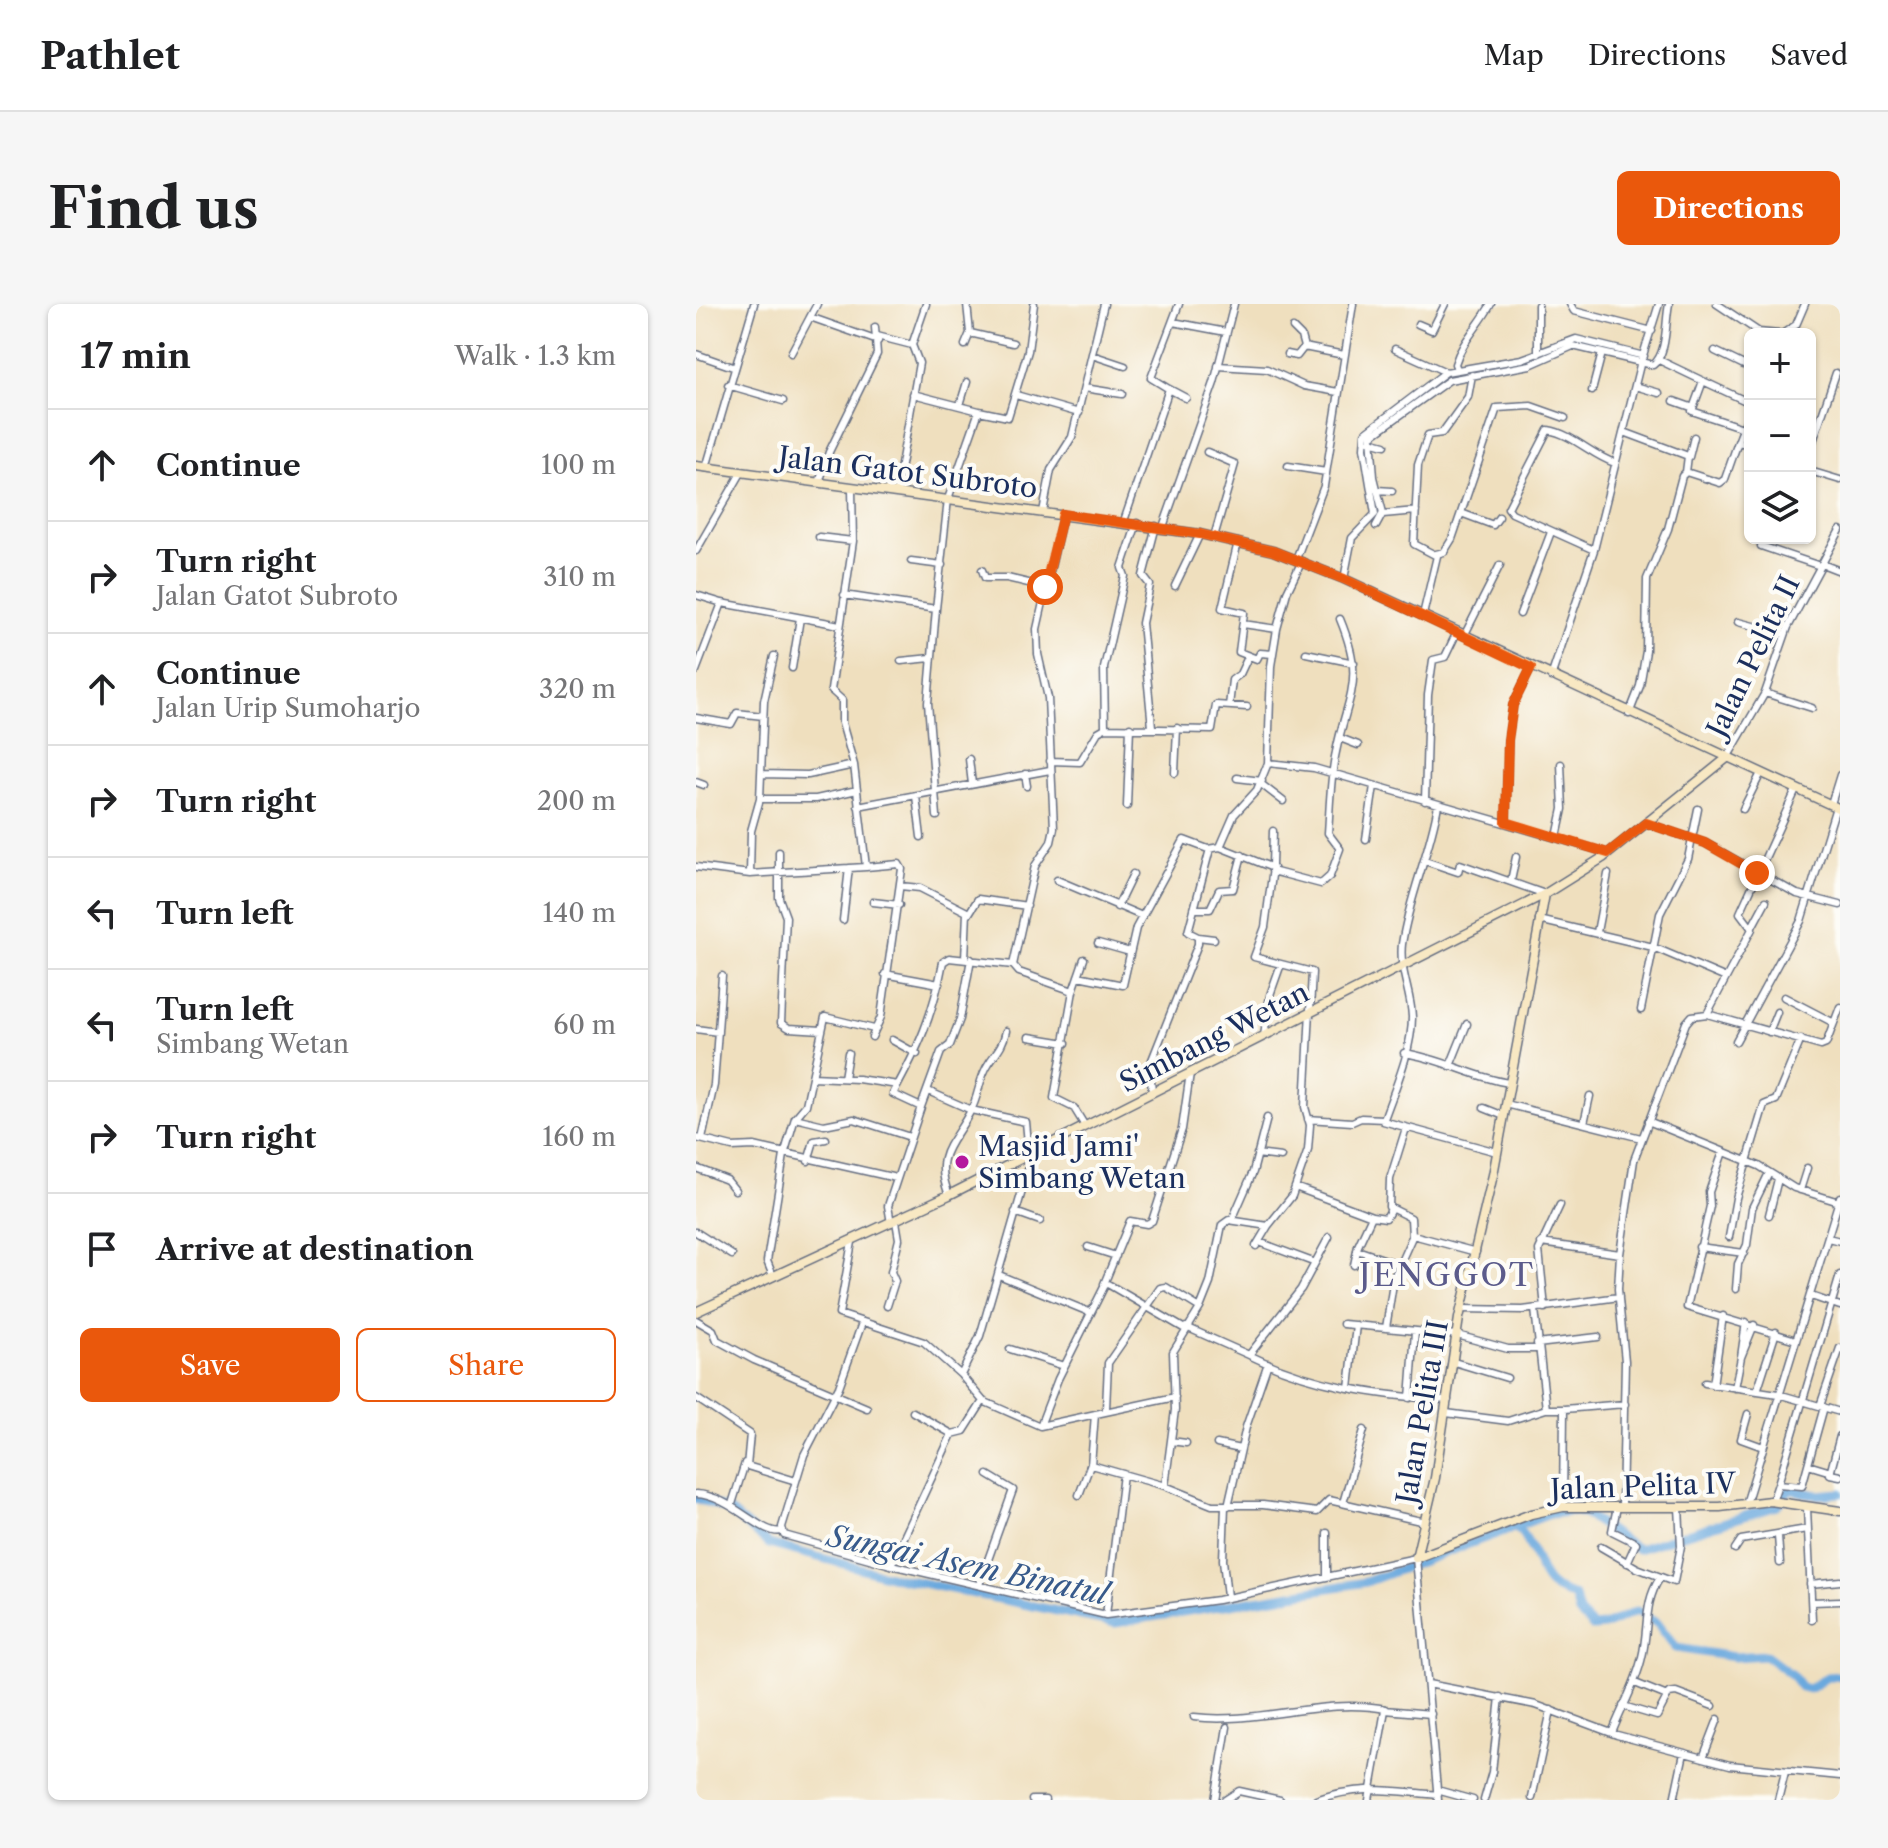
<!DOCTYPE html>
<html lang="en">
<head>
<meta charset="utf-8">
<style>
	:root { --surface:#fff; --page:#f6f6f6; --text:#202124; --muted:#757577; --line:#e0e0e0; --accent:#ea580c }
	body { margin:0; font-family:"Libre Caslon Text",serif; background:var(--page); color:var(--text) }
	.controls { position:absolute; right:24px; top:24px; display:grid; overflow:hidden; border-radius:12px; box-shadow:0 2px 6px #0004 }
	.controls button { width:72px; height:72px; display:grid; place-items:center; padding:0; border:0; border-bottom:2px solid var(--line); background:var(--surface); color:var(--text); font:40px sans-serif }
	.stop { position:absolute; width:24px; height:24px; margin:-18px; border:6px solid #ea580c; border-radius:50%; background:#fff }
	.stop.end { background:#ea580c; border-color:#fff; box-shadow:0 2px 8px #0008 }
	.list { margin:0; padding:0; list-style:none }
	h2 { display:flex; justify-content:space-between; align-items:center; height:104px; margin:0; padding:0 32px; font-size:34px }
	h2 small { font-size:26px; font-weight:400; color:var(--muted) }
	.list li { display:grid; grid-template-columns:52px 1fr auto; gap:24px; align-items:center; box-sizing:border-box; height:112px; padding:0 32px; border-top:2px solid var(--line) }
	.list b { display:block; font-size:30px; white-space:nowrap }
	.list p { margin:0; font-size:26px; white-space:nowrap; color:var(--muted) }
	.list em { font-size:26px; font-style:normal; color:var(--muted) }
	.actions { display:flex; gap:16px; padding:24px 32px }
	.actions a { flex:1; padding:18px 0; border:2px solid var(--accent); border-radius:12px; text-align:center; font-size:28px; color:var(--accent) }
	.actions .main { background:var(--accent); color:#fff }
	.icon { flex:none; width:44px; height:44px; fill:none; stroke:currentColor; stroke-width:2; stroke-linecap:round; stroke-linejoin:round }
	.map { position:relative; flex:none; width:1144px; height:1496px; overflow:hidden; border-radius:12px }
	header { display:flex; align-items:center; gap:48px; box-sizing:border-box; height:112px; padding:0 40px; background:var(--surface); border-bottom:2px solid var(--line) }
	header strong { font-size:38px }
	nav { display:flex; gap:44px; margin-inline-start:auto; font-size:28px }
	.intro { display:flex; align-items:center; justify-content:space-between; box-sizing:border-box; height:192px; padding:0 48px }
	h1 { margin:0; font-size:56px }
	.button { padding:20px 36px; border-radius:12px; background:var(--accent); color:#fff; font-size:28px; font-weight:700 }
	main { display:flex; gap:48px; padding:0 48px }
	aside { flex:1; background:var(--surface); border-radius:12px; box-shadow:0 2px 6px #0004 }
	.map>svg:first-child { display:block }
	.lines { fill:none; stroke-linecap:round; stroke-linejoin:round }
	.river { stroke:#6ba9de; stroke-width:9 }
	.street-casing { stroke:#656d80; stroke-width:9 }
	.secondary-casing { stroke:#656d80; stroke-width:11 }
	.street { stroke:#fff; stroke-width:6 }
	.secondary { stroke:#f8e8c3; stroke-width:8 }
	.route { stroke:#ea580c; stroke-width:10 }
	.poi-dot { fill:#b5179e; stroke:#fdfcf7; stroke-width:3 }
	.labels { text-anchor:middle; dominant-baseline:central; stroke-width:8; stroke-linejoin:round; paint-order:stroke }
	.street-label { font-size:28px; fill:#1b2f5e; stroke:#fdfcf7 }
	.poi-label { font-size:28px; fill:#1b2f5e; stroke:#fdfcf7; text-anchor:start }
	.water-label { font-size:30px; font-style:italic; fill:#375a8b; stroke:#fdfcf7 }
	.quarter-label { font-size:32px; letter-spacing:2px; fill:#5b5b8b; stroke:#fdfcf7 }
</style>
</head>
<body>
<header>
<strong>Pathlet</strong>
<nav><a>Map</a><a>Directions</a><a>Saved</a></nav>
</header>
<div class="intro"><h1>Find us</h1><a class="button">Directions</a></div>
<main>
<aside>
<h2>17 min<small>Walk · 1.3 km</small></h2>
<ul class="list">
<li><svg class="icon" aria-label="ahead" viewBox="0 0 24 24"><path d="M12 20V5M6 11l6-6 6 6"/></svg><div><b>Continue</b></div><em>100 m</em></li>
<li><svg class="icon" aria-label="right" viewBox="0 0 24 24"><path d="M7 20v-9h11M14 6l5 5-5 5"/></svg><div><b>Turn right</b><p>Jalan Gatot Subroto</p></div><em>310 m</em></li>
<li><svg class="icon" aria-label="ahead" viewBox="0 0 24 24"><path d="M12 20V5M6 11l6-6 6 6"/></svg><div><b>Continue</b><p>Jalan Urip Sumoharjo</p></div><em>320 m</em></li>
<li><svg class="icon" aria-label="right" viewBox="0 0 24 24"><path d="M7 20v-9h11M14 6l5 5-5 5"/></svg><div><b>Turn right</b></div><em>200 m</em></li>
<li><svg class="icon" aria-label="left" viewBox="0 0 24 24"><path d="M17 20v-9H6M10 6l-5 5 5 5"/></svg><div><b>Turn left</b></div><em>140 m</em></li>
<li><svg class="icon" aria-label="left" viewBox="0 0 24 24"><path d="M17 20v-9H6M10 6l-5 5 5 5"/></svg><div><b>Turn left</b><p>Simbang Wetan</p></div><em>60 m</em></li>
<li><svg class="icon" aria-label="right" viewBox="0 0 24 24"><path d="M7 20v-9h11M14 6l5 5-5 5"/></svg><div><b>Turn right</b></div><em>160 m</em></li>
<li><svg class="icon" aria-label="arrive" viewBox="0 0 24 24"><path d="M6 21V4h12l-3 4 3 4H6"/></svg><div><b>Arrive at destination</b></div></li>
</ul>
<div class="actions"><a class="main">Save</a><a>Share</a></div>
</aside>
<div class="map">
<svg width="1144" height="1496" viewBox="0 0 1144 1496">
	<rect width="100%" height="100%" fill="#fdfcf7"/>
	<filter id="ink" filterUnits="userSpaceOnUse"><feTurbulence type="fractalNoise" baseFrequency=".0125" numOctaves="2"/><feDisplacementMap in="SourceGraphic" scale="16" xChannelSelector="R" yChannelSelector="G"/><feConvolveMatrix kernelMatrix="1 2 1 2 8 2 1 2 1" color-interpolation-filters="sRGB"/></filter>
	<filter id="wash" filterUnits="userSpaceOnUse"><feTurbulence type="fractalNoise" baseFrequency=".006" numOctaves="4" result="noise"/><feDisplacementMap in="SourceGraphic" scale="32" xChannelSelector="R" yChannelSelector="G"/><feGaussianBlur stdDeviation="1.8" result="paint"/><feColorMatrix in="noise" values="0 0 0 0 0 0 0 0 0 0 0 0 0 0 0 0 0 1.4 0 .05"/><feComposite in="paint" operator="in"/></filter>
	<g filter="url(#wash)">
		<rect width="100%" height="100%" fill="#efdfbe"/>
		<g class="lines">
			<path class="river" d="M0,1194l32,12 41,34 124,33 222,46 251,-41 184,-68 17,-2
				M876,1207c17,0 46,28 66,38l139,-43 12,-17 28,6 23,-2
				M819,1222c21,19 23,51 37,60 6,5 16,7 23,11l4,16 14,14 11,-1 33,-15 21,13 18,24 58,9 31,-2 27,20 9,12 8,2 18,-12 13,-1"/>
		</g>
	</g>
	<g filter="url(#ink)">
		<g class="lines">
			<defs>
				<path id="street" d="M271,0l3,29 43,10
					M874,0l4,7 78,20
					M1021,0l42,28 20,2
					M114,13l68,24
					M477,18l53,10
					M722,20l14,6 13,-26
					M1086,30l14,-9 9,-21
					M181,32l35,9
					M269,41l5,-12
					M608,43l40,8
					M699,45l51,23 76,-13 54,-20 68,17
					M1019,47l35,17
					M95,49l26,-49
					M0,50l37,13
					M591,50l10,2 7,-9 -3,-11 -8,-8
					M842,50v-49
					M396,51l33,11
					M963,56l44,21 -11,30 51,17
					M522,62l49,3 37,17 34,6
					M761,65l-2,-5c7,-23 25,-39 36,-60
					M1007,77l47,22
					M32,81l55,16
					M939,82l24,7
					M388,84l38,6
					M473,85l17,9
					M896,87l10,-38
					M217,90l66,17
					M320,91l63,18
					M978,97l17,6
					M264,101l7,-23
					M928,128l64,24 -2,16
					M674,137l15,4
					M1042,138l12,-31
					M1114,146l26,-77
					M511,148l28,12 -21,73
					M993,153l5,-20
					M592,162l38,6
					M10,164l48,-164
					M1114,167l30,9
					M123,179l10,-31 48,-98 -2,-27
					M156,185l1,52 -22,149 11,10v23l12,42 12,102 33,-3 3,5 -21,148 -9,20
					M681,186l15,1
					M200,189l23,-130 -7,-18 14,-41
					M347,208l8,-42 21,-33 32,-133
					M765,209l32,12 6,-8
					M367,210l-26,115 1,25 10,44 6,130 -3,14 -16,24 -22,99 6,7 54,19 -19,107 20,10 11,18
					M687,210l33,-3
					M428,217l45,-132 -18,-11 28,-74
					M680,222l7,-13 -9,-36 -3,-41 78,-56 81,-15 43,-19 80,19c15,-12 12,-43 16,-61
					M467,223l51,-144 20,-79
					M123,233l34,4
					M542,238l-16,66 22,5 -5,39 18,7 3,-6 13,1
					M1065,242l59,20
					M898,246l-82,-37 -4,-5 40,-78c25,4 43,25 67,33
					M0,247l45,-78
					M740,250l8,-2 8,-13 45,-131 34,-2 34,12
					M600,255l28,-73 29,-182
					M215,257l31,4
					M1126,260l18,7
					M286,266l3,8h22l38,9
					M648,275l8,-41 23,-24 -11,-66 1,-15 81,-61
					M479,282l25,-52
					M0,291l26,8 118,22
					M148,291l92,14
					M824,310l31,-82
					M727,311l14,-59 -23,-12 4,-79 10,-30 14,-2 26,-36 4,-22
					M1042,318l46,12
					M547,320l34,5
					M768,332l36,-71
					M610,349l48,10
					M78,352l-10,45 -4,98h56l41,-9
					M205,357l30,-3
					M96,364l8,-50
					M0,367l26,-68
					M855,373l43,-127 46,-185 19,-61
					M1069,389l47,15
					M533,402l3,-26 8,-6 8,-17
					M933,410l11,-28 6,-35 1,-72 21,-50 14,-53 4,-4 34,11 5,-4 13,-37 12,3
					M0,414l35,6 6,-11 26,3
					M456,423l-10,-104 8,-38 -7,-9 13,-50
					M409,424l-1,-60 21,-92 -3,-8 15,-45
					M644,434l18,7
					M1031,454l38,-65 23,-66 52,-97
					M273,455l3,25
					M354,457l30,1 18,-30 7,-4 107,2 4,-25 31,2
					M572,459l46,5 294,85
					M479,469l2,-45
					M66,470l46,1 46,-10
					M329,470l2,12
					M541,474l25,3
					M0,478l8,3
					M565,480l22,17
					M220,492l5,41
					M729,497l3,-106 5,-35 12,-3 12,-25
					M1135,500l9,-29
					M162,502l192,-36
					M431,502l3,-79
					M1047,505l18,-36
					M241,512l-9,-113 8,-94 12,-110 31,-88 29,6 20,-66 6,-47
					M810,518l2,-82 5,-35 18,-37
					M950,519l59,20 92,51 43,11
					M861,533l6,-28 -2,-45
					M670,535l8,-53
					M83,548v46l7,19 -5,106 8,5 33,2
					M729,557l33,11 2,-8 85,30
					M576,562l1,-35
					M0,563l54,7 116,-7
					M576,567l49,13 9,-8 10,-27 -12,-16c2,-27 2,-55 8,-81 12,-60 30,-70 4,-133
					M54,570l1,-43 9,-32
					M361,576l85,36
					M815,577l5,-24
					M204,582l20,2 47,24 -2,47
					M177,598l26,3
					M421,603l16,-33
					M498,605h16l9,-19 14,-1 9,-34
					M272,611l10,-16 49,7
					M147,616l6,-52
					M843,616l114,27 73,31
					M1056,623l14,-26
					M901,628l11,-58
					M502,633l16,2
					M402,639l32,9
					M189,670l54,10
					M382,672l45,9 13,-57 48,-88 24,9 12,-2 14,-32 23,-25 11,-27 3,-97 6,-37 10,-37 15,-31
					M377,687l11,-32
					M1088,693l50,26
					M945,706l19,-96 28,-55 10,-50
					M1011,710l45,-85 -12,-16 56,-123
					M0,725l22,3
					M1073,728l8,-20
					M568,732l6,-41 11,-31
					M333,733l37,6
					M196,736l25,14
					M1040,737l65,-120 35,-114
					M708,749c37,5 68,24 105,30
					M754,762l17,-42
					M116,773l46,2 40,6
					M148,774l4,-25
					M232,787l43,19 55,12 3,32
					M456,789l-2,-28 48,-121v-7l-10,-5 22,-83
					M810,800l135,34
					M225,803l20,-55 9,-7 10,-26 11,-60
					M788,804l20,8
					M99,814l29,7 30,-6 56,18
					M612,815l44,3 9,-4 23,1c11,-31 28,-69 28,-102 -1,-25 -13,-47 -10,-73 7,-47 28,-92 36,-139
					M687,817l114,31
					M952,817l111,45 35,22 45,14
					M888,819l6,-27
					M0,834l36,9 22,-1 142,32
					M6,835l12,-54 8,-109
					M1027,848l-14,40 1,14 -23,101 109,33
					M561,850l24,3
					M112,857l6,-20 12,-2
					M0,864l31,12 8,10
					M599,883l77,29
					M1104,886l7,-22
					M253,891c-17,-42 5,-51 22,-85 8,-14 8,-33 18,-47 7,-11 14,-17 17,-32
					M319,908l25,9
					M1073,911l9,-36
					M536,916l21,-48 14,-54
					M195,919l-3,-17 33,-99 -28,-13c26,-47 40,-79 50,-132l6,-4 64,7
					M0,928l36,23
					M717,931l63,17
					M633,933l-28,52 -52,66c63,31 130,41 199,45
					M1033,933l7,-39 28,-93 12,-5 25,-61
					M1132,934l12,3
					M156,938l-13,72 85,28 37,33 19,-39 53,-183
					M563,938l54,20
					M845,939l79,11
					M560,942l12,-20
					M392,943l28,9
					M1003,943l45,6
					M661,946l41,14
					M658,961l4,-19 14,-30 14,2 4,-7
					M303,971l90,37
					M77,972l-6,-15 17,-106 11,-37 11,-13 19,-88 49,12
					M408,980l26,-63 17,3 5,-3 30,-92 8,-56
					M1040,985l2,-25 9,-19 5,-37 17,-35
					M1115,992l29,10
					M191,1002l8,-25 -4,-9 8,-33 -3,-18
					M849,1004l-6,-58 21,-45
					M766,1005l61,1 96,-13
					M839,1005l11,100
					M0,1016l17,10 4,10 37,20 113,48
					M166,1019l-23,64 -35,68 -22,72 2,8 107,30 61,-131 12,-3 19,-30 -22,-26
					M647,1020l43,4 8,-51 18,-40 -1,-19 -22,-11 1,-28 16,-51
					M490,1023l63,28
					M690,1024l71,7 51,14h29
					M841,1040l61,-7
					M314,1045l54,17
					M1045,1053l5,-35
					M758,1058l53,16
					M1009,1079l73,11 62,18
					M1017,1081l10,-69
					M653,1084l7,-63
					M1039,1084l6,-31 13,-32
					M1061,1087l19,-59
					M0,1094l54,36 -3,32 49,15
					M714,1094l5,-66
					M287,1097l57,25 18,-47 48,-96 79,46
					M1124,1102l20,-58
					M410,1105l2,-46 52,-75 6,-1 34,21
					M217,1108l39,22
					M750,1109l62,8 38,-12h18
					M399,1110l-4,51 74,21 47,19h51l54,7 12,-12 96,22
					M1052,1110l-7,25 22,8
					M344,1122l135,-29
					M1144,1132l-10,38 10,2
					M475,1137l15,2
					M521,1140l23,5
					M1112,1161l23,7
					M1082,1180l62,-209
					M469,1182l10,-76 -2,-58 27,-44 10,-25 12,-58 7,-5 39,6 24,-30 16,-46 2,-25 -5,-18 7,-135 -58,-15 11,-30 8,-59 -53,-21
					M0,1190c34,1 67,43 86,37
					M383,1191l12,-32
					M1076,1198l6,-18 24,2 22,-79
					M647,1199l21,-73
					M36,1200l13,-41
					M1050,1200l94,-307
					M529,1202l-2,54 4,37
					M532,1202l18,-79 22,-64
					M867,1203l1,-98 61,-5
					M921,1203l-5,24 24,12 -9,20
					M926,1203l3,-146 -7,-72 2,-35 14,-94 52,-137 6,-7 15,-2 114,32 5,-2 14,-37
					M1111,1204l5,112
					M1082,1232l2,27
					M905,1243l36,21 37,14 7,-36 -2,-39
					M1039,1245l6,-9 66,-11
					M195,1261l215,50 112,-15 198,-42 22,242
					M631,1271v-42
					M1114,1280l30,-3
					M283,1281l34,-95 -25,-15
					M1116,1298l28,-1
					M410,1311l17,-141
					M939,1379l32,13
					M732,1380l108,21 81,30 113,30 110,11
					M927,1402l34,10 12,-23 7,-1 37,14
					M498,1413c64,8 129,-20 192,-8
					M916,1429c10,-26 24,-49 30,-76 7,-27 1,-54 18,-79
					M1007,1454l15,-39
					M741,1486l36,10
					M836,1494l19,-88
					M336,1496h13
					M519,1496l12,-73
					M529,1496l14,-9 41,9
					M620,1496c46,-16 74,-9 122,-5
					M673,1496l16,-90 46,4
					M788,1496l8,-28 8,-75
					M978,1496l10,-47
					M1082,1496l7,-28"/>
				<path id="secondary" d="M0,162l504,68 73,17 71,28 496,230
					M0,1008l253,-117 596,-301 59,-37 123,-99
					M720,1254l19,-80 24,-160 34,-143 52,-281
					M720,1254l115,-44 32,-7h157l50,-6 70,10"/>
			</defs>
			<use href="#street" class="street-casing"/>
			<use href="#secondary" class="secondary-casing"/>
			<use href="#street" class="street"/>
			<use href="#secondary" class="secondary"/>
		</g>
	</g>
	<g class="lines" filter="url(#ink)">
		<path class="route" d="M349,283l18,-73 137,20 73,17 71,28 187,89 -18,37 -5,35 -2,82 102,31 38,-30 59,20 52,30"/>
	</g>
	<circle class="poi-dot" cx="266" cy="858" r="8"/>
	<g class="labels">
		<g class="street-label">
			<text transform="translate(212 168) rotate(7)">Jalan Gatot Subroto</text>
			<text transform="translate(1057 352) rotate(-64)">Jalan Pelita II</text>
			<text transform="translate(518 733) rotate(-27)">Simbang Wetan</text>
			<text transform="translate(726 1108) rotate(-80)">Jalan Pelita III</text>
			<text transform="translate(947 1182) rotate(-2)">Jalan Pelita IV</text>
		</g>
		<g class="poi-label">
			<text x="282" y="842">Masjid Jami'<tspan x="282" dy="32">Simbang Wetan</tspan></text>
		</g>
		<g class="water-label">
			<text transform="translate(272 1261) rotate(12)">Sungai Asem Binatul</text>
		</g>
		<g class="quarter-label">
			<text x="751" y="970">JENGGOT</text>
		</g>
	</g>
</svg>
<div class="controls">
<button>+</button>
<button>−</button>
<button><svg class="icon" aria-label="layers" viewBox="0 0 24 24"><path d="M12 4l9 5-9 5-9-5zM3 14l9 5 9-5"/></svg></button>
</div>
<div class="stop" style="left:349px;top:283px"></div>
<div class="stop end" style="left:1061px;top:569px"></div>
</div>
</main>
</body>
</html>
